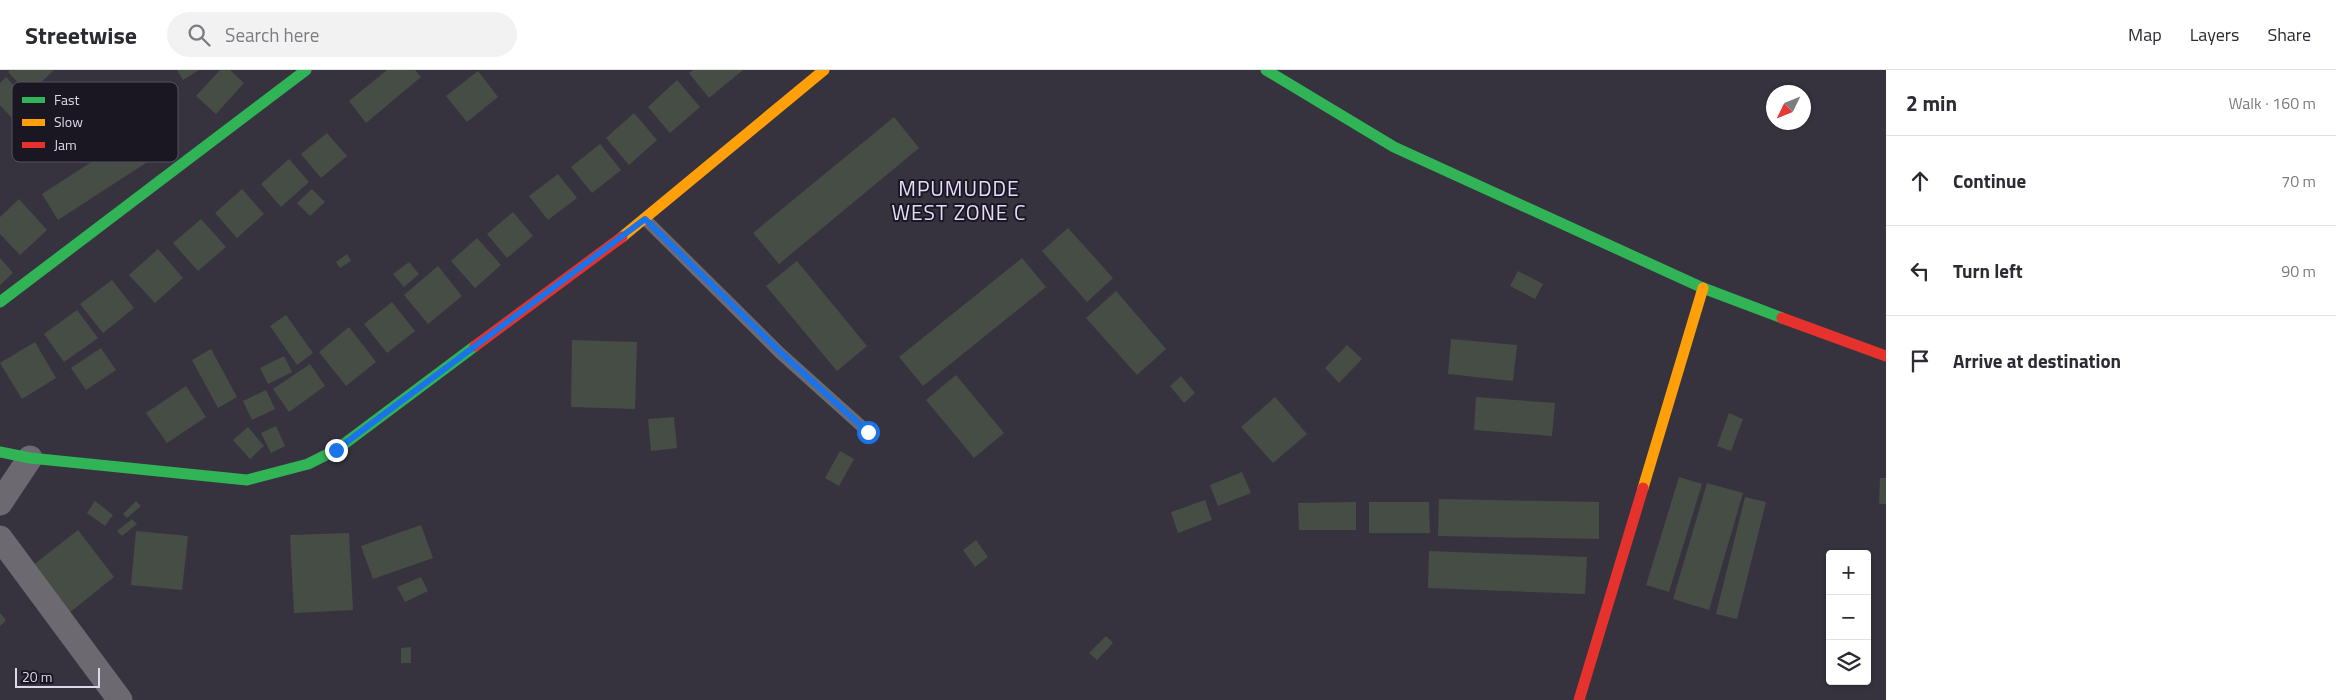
<!DOCTYPE html>
<html lang="en">
<head>
<meta charset="utf-8">
<style>
	:root { --surface:#fff; --page:#f2f2f3; --text:#2b2b33; --muted:#7c7c81; --line:#e1e1e2 }
	body { margin:0; font-family:"Titillium Web",sans-serif; background:var(--page); color:var(--text) }
	.controls { position:absolute; right:15px; bottom:15px; display:grid; overflow:hidden; border-radius:5px; box-shadow:0 1px 4px #0004 }
	.controls button { width:45px; height:45px; display:grid; place-items:center; padding:0; border:0; border-bottom:1px solid var(--line); background:var(--surface); color:var(--text); font:25px sans-serif }
	.compass { position:absolute; left:1766px; top:15px; width:45px; height:45px; border-radius:50%; background:var(--surface); box-shadow:0 1px 4px #0004; rotate:227deg }
	.scale { position:absolute; left:15px; bottom:12px; width:85px; box-sizing:border-box; padding-left:5px; border:2px solid #ded9e9; border-top:0; font-size:14px; line-height:18px; white-space:nowrap; color:#ded9e9; -webkit-text-stroke:4px #1b1722; paint-order:stroke }
	.stop { position:absolute; width:15px; height:15px; margin:-11px; border:4px solid #1a73e8; border-radius:50%; background:#fff }
	.stop.end { background:#1a73e8; border-color:#fff; box-shadow:0 1px 5px #0008 }
	.list { margin:0; padding:0; list-style:none }
	h2 { display:flex; justify-content:space-between; align-items:center; height:65px; margin:0; padding:0 20px; font-size:21px }
	h2 small { font-size:16px; font-weight:400; color:var(--muted) }
	.list li { display:grid; grid-template-columns:32px 1fr auto; gap:15px; align-items:center; box-sizing:border-box; height:90px; padding:0 20px; border-top:1px solid var(--line) }
	.list b { display:block; font-size:19px; white-space:nowrap }
	.list em { font-size:16px; font-style:normal; color:var(--muted) }
	.icon { flex:none; width:28px; height:28px; fill:none; stroke:currentColor; stroke-width:2; stroke-linecap:round; stroke-linejoin:round }
	.map { position:relative; flex:none; width:1886px; height:630px; overflow:hidden }
	header { display:flex; align-items:center; gap:30px; box-sizing:border-box; height:70px; padding:0 25px; background:var(--surface); border-bottom:1px solid var(--line) }
	header strong { font-size:24px }
	nav { display:flex; gap:28px; margin-inline-start:auto; font-size:18px }
	.search { width:350px; height:45px; background:var(--page); display:flex; align-items:center; gap:12px; box-sizing:border-box; padding:0 18px; border-radius:28px; color:var(--muted); font-size:19px }
	main { display:flex }
	aside { flex:1; background:var(--surface) }
	.map>svg:first-child { display:block }
	.building { fill:#464d44 }
	.lines { fill:none; stroke-linecap:round; stroke-linejoin:round }
	.lane { stroke:#6c6a70; stroke-width:12 }
	.street { stroke:#6c6a70; stroke-width:25 }
	.fast { stroke:#30b455; stroke-width:11 }
	.slow { stroke:#ff9f0a; stroke-width:11 }
	.jam { stroke:#e5322d; stroke-width:11 }
	.route { stroke:#1a73e8; stroke-width:6 }
	.labels { text-anchor:middle; dominant-baseline:central; stroke-width:4; stroke-linejoin:round; paint-order:stroke }
	.quarter-label { font-size:21px; letter-spacing:1px; fill:#e5dcfc; stroke:#1b1722 }
	.key { fill:#1b1722; stroke:#56515e; stroke-width:1 }
	.key-label { font-size:14px; fill:#ded9e9 }
</style>
</head>
<body>
<header>
<strong>Streetwise</strong>
<div class="search"><svg class="icon" aria-label="search" viewBox="0 0 24 24"><circle cx="10" cy="10" r="6"/><path d="M15 15l6 6"/></svg>Search here</div>
<nav><a>Map</a><a>Layers</a><a>Share</a></nav>
</header>
<main>
<div class="map">
<svg width="1886" height="630" viewBox="0 0 1886 630">
	<rect width="100%" height="100%" fill="#36333f"/>
	<path class="building" d="M10,0h44l-25,24 -21,-22z
		M177,0h22l-16,10z
		M220,0h10l14,13 -28,31 -20,-18z
		M387,0h28l6,7 -55,46 -17,-22z
		M693,0h50l-34,28 -20,-25z
		M478,1l20,26 -31,25 -21,-26z
		M6,7l22,24 -17,16 -11,-12v-22z
		M677,10l23,27 -30,26 -22,-26z
		M634,43l23,27 -28,25 -23,-27z
		M894,47l25,31 -140,116 -26,-31z
		M327,63l20,23 -26,22 -20,-24z
		M135,64l17,25 -94,61 -16,-26z
		M600,74l21,26 -29,23 -21,-26z
		M289,89l20,23 -28,25 -20,-23z
		M558,104l19,24 -29,22 -19,-24z
		M242,119l22,25 -27,24 -22,-25z
		M312,119l13,13 -15,14 -13,-13z
		M19,129l28,31 -27,25 -20,-21v-17z
		M513,142l20,24 -26,22 -20,-24z
		M201,149l25,28 -28,24 -25,-28z
		M1068,158l45,50 -26,24 -45,-51z
		M477,168l24,27 -26,23 -24,-27z
		M158,179l25,29 -28,25 -26,-28z
		M347,184l4,7 -11,7 -4,-6z
		M0,188l13,15 -13,12z
		M1022,188l24,29 -123,99 -24,-29z
		M797,191l70,85 -30,25 -71,-85z
		M409,192l10,12 -15,13 -11,-13z
		M438,196l24,30 -34,28 -24,-29z
		M1518,201l25,13 -8,15 -25,-13z
		M112,210l22,28 -31,25 -23,-29z
		M1116,221l50,58 -29,26 -51,-57z
		M392,232l23,29 -28,22 -23,-29z
		M77,240l21,28 -34,24 -20,-28z
		M286,245l27,38 -16,12 -27,-39z
		M349,257l27,35 -30,24 -27,-34z
		M1451,269l66,6 -4,36 -65,-7z
		M572,270l65,2 -2,67 -64,-2z
		M35,272l21,36 -34,21 -22,-36z
		M1347,275l15,14 -23,24 -14,-15z
		M101,278l15,22 -30,20 -15,-22z
		M211,279l26,48 -19,11 -26,-48z
		M284,286l8,16 -24,12 -8,-16z
		M310,294l15,22 -36,26 -16,-23z
		M956,305l48,58 -30,25 -48,-58z
		M1181,306l14,17 -11,10 -14,-17z
		M186,316l20,31 -39,26 -21,-30z
		M266,320l9,19 -23,11 -9,-19z
		M1275,327l32,37 -34,29 -32,-36z
		M1476,327l79,6 -3,33 -78,-6z
		M1729,343l14,6 -12,32 -14,-5z
		M674,347l3,31 -26,3 -3,-32z
		M276,356l9,20 -14,7 -10,-20z
		M248,357l16,19 -14,13 -17,-19z
		M840,381l14,8 -15,27 -14,-8z
		M1242,402l9,21 -33,13 -8,-21z
		M1679,407l23,7 -33,108 -23,-7z
		M1880,408h6v26h-7z
		M1707,413l36,10 -34,117 -36,-11z
		M1745,427l21,5 -29,117 -21,-5z
		M1439,429l160,3v37l-161,-3z
		M1205,430l7,20 -34,13 -7,-21z
		M95,431l18,14 -8,11 -18,-13z
		M136,431l5,5 -14,12 -4,-4z
		M1356,432v28h-57l-1,-27z
		M1369,432h60l1,31h-61z
		M132,449l5,5 -15,12 -5,-5z
		M421,455l12,33 -60,21 -12,-33z
		M78,460l36,47 -45,36 -37,-47z
		M136,461l52,5 -6,54 -51,-5z
		M349,463l4,77 -59,3 -4,-78z
		M976,470l12,17 -13,10 -12,-17z
		M1429,481l158,6 -2,37 -157,-6z
		M421,507l7,14 -23,11 -8,-15z
		M0,543l6,7 -6,6z
		M1106,566l7,7 -16,17 -8,-7z
		M411,577v16h-10v-15z"/>
	<g class="lines">
		<path class="lane" d="M645,149l135,134 88,79"/>
		<path class="street" d="M0,433l30,-45
			M0,468l120,162"/>
		<path class="fast" d="M1266,0l128,77 309,141 79,30
			M0,232l306,-232
			M0,382l30,6 217,22 61,-16 28,-14 139,-104"/>
		<path class="slow" d="M622,167l202,-167
			M1643,418l60,-200"/>
		<path class="jam" d="M1782,248l104,38
			M475,276l147,-109
			M1579,630l64,-212"/>
	</g>
	<g class="lines">
		<path class="route" d="M336,380l309,-231 135,133 88,80"/>
	</g>
	<g class="labels">
		<g class="quarter-label">
			<text x="959" y="118">MPUMUDDE<tspan x="959" dy="24">WEST ZONE C</tspan></text>
		</g>
	</g>
	<rect x="12" y="12" width="166" height="80" rx="8" class="key"/>
	<rect x="22" y="27" width="23" height="6" fill="#30b455"/>
	<rect x="22" y="49" width="23" height="7" fill="#ff9f0a"/>
	<rect x="22" y="72" width="23" height="6" fill="#e5322d"/>
	<g class="key-label">
		<text x="54" y="35">Fast</text>
		<text x="54" y="57">Slow</text>
		<text x="54" y="80">Jam</text>
	</g>
</svg>
<div class="controls">
<button>+</button>
<button>−</button>
<button><svg class="icon" aria-label="layers" viewBox="0 0 24 24"><path d="M12 4l9 5-9 5-9-5zM3 14l9 5 9-5"/></svg></button>
</div>
<svg class="compass" viewBox="-18 -18 36 36"><path d="M0-13l5 13h-10z" fill="#e53935"/><path d="M0 13l5-13h-10z" fill="#7c7c81"/></svg>
<div class="scale">20 m</div>
<div class="stop" style="left:868px;top:362px"></div>
<div class="stop end" style="left:336px;top:380px"></div>
</div>
<aside>
<h2>2 min<small>Walk · 160 m</small></h2>
<ul class="list">
<li><svg class="icon" aria-label="ahead" viewBox="0 0 24 24"><path d="M12 20V5M6 11l6-6 6 6"/></svg><div><b>Continue</b></div><em>70 m</em></li>
<li><svg class="icon" aria-label="left" viewBox="0 0 24 24"><path d="M17 20v-9H6M10 6l-5 5 5 5"/></svg><div><b>Turn left</b></div><em>90 m</em></li>
<li><svg class="icon" aria-label="arrive" viewBox="0 0 24 24"><path d="M6 21V4h12l-3 4 3 4H6"/></svg><div><b>Arrive at destination</b></div></li>
</ul>
</aside>
</main>
</body>
</html>
